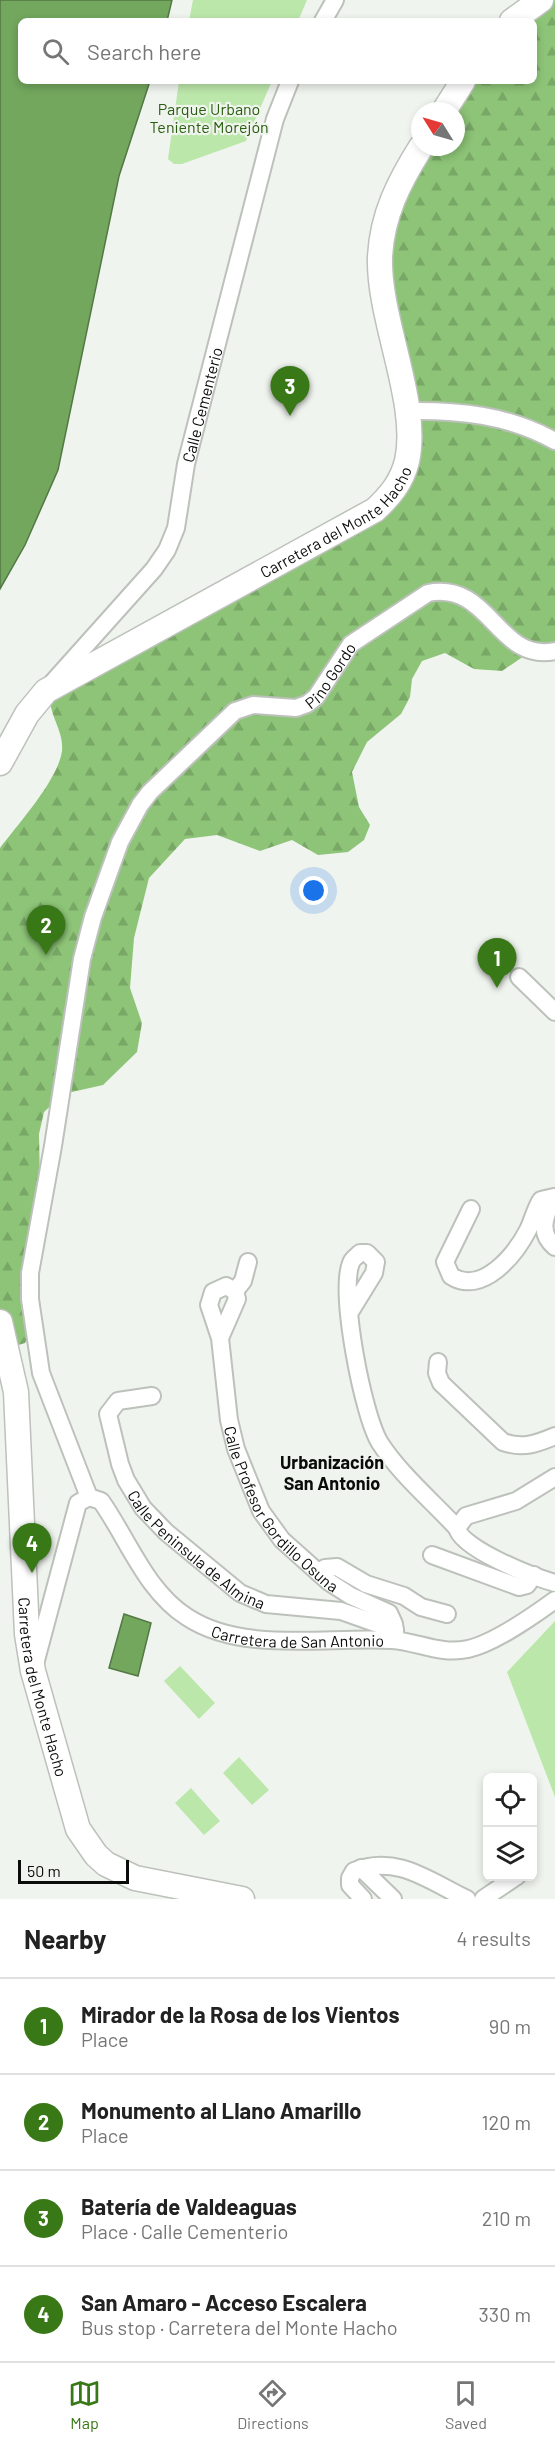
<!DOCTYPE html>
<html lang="en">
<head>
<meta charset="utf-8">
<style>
	:root { --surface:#fff; --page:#f6f6f6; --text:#222; --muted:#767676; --line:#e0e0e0; --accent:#387816 }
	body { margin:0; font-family:Barlow,sans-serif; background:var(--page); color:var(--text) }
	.controls { position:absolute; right:18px; bottom:18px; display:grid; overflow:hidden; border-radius:9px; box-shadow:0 3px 9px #0003 }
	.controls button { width:54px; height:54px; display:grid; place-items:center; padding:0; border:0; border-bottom:2px solid var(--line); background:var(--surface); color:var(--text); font:30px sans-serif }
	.compass { position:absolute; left:411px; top:102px; width:54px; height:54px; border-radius:50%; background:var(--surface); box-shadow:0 3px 9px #0003; rotate:307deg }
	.scale { position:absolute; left:18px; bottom:15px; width:111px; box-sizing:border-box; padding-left:6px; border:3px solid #0a0c0a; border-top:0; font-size:16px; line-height:21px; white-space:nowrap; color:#0a0c0a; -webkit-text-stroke:4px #f0f4ee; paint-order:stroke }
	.you { position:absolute; left:314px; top:891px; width:21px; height:21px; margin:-15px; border:4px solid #fff; border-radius:50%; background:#1a73e8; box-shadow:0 0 0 9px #1a73e833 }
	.badge { display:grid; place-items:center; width:39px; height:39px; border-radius:50%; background:var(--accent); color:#fff; font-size:20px; font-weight:700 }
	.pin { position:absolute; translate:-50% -50px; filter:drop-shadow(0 2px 3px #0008) }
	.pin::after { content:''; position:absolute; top:32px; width:21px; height:18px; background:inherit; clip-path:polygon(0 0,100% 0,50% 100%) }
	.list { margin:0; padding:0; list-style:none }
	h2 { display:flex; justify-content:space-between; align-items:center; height:78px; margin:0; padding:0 24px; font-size:26px }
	h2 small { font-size:20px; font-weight:400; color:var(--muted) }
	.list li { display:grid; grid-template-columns:39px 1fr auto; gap:18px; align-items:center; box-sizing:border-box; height:96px; padding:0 24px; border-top:2px solid var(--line) }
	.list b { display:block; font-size:22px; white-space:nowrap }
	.list p { margin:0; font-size:20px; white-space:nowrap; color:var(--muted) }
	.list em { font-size:20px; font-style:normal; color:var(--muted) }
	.icon { flex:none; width:33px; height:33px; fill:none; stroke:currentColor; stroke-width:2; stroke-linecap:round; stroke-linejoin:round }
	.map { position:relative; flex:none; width:555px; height:1899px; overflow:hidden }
	.search { position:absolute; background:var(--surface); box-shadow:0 3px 9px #0003; left:18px; right:18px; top:18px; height:66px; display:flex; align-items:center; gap:15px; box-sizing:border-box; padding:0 21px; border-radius:9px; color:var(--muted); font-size:22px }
	.sheet { height:462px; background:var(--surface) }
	nav { display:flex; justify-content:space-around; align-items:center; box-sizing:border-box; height:84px; border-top:2px solid var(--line); background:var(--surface); font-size:16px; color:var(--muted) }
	nav a { display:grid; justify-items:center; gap:3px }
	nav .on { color:var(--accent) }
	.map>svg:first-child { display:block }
	.forest { fill:url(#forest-firs) }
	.park { fill:#bce7ab }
	.water { fill:#72a75d; stroke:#537844; stroke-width:1.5 }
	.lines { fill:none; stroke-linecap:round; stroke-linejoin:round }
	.minor-casing { stroke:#bdc1bb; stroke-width:20 }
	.secondary-casing { stroke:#bdc1bb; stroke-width:27 }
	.minor { stroke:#fff; stroke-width:16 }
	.secondary { stroke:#fff; stroke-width:24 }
	.labels { text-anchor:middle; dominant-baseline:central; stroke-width:4.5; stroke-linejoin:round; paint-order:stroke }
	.park-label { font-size:16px; fill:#295c0e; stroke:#f0f4ee }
	.street-label { font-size:16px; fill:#0a0c0a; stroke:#f0f4ee }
	.neighbourhood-label { font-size:18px; font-weight:bold; fill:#0a0c0a; stroke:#f0f4ee }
</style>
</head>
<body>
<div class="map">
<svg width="555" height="1899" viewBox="0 0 555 1899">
	<defs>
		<pattern id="forest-firs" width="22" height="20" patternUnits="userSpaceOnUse" patternTransform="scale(1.5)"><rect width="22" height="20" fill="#8dc477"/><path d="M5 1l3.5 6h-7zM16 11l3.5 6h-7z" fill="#78a766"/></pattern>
	</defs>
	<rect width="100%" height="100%" fill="#f0f4ee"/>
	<path class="forest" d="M555,0v653l-31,3 -22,15 -28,-2 -29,-16 -23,8 -10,18 -2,18 -9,17 -34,28 -15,30 7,35 11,18 -6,15 -16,12 -30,3 -26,-15 -32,11 -43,-16 -32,4 -36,39 -15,60 -4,50 12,35 -5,29 -34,33 -40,9 -19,18 -5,22 1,50 -19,88 6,67 -2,4 -10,3 -15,-12v-486c18,-24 58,-68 62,-97 2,-21 -13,-34 -12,-57l326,-197 22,-33 4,-25 -12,-179 4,-54 30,-59h32v-36l15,-30h63v-60h-11z"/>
	<path class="park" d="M193,0h114l-9,21h-109z
		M179,81h93l-26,60 -64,23h-8l-6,-5z
		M555,1621v176l-48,-125z
		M180,1666l35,37 -16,16 -35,-38z
		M239,1757l30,33 -17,15 -29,-32z
		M191,1788l29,33 -16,14 -29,-32z"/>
	<path class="water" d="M0,0h172l-5,21h-146v60h129l-31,95 -61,294 -33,75 -25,44z
		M124,1614l27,9 -13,53 -29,-8z"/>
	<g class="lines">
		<defs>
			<g id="minor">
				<path d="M323,21l12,-21"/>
				<path d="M406,411c53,-1 102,4 149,30"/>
				<path id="s1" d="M52,683l102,-114 13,-19 9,-22 10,-64 89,-345 15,-38"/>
				<path d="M519,977l36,35"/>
				<path d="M552,1200c-7,17 -14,33 3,47"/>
				<path d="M471,1209l-26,53 6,14c31,20 64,-21 77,-46 5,-10 7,-21 13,-30l13,-3"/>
				<path d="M235,1291l8,-10 5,-19"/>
				<path d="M350,1312l24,-39 2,-11 -9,-9h-7c-3,3 -8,6 -9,10 -12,29 12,153 29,180 20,31 52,58 77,85"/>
				<path id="s2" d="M220,1338l17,-39 -2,-8 -9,-5 -13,6 -4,13 11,33 9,82 7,29 25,62 21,29 47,42 22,14 38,17 5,11 2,16"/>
				<path d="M438,1362l-1,11 4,10 62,59c20,7 33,2 52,-6"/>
				<path id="s3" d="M152,1396l-34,5 -10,13 12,50 6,16 17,28 23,24 74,61 26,11 75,7 54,19"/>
				<path d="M555,1477l-39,24 -50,15 -9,12c4,21 77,49 98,55"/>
				<path id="s4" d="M89,1497l-48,-124 -11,-74v-26l23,-127 29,-187 11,-42 27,-75 20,-37 10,-13 85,-81 18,-6 43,3 11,-4 9,-7 35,-53 77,-51c63,-12 69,70 127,58"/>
				<path id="s5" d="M89,1497l12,4c27,38 45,90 86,116 56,37 141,19 205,23 27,2 48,15 76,9 27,-6 65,-33 87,-49"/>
				<path d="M432,1555l87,32 8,-2 7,-10"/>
				<path d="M319,1573l6,-5 12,-1 29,17 38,12 17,11 26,7"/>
				<path d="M35,1664l43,-161 11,-6"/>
				<path d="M361,1868l32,31"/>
				<path d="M363,1899l-13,-14v-7l4,-7c43,-17 75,10 113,28"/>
				<path d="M483,1899l34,-23"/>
			</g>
			<g id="secondary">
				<path d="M512,21l29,-21"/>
				<path d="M444,111l19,-30"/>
				<path id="s6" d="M0,763l27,-49 19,-23 329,-181c15,-14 27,-28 32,-49 13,-58 -29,-142 -27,-204 2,-42 19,-75 41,-110"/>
				<path id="s7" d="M0,1322l16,70 11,242 6,37 45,158 18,26 10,9 29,14 107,21"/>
			</g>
		</defs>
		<use href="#minor" class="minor-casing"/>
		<use href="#secondary" class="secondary-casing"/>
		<use href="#minor" class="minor"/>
		<use href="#secondary" class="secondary"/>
	</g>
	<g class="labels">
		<g class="park-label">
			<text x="209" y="108">Parque Urbano<tspan x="209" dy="18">Teniente Morejón</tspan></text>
		</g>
		<g class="street-label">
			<text stroke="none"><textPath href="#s1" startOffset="326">Calle Cementerio</textPath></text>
			<text stroke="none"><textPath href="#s6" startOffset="423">Carretera del Monte Hacho</textPath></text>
			<text stroke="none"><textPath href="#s4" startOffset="962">Pino Gordo</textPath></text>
			<text stroke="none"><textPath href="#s2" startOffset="312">Calle Profesor Gordillo Osuna</textPath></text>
			<text stroke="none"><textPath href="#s3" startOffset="220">Calle Peninsula de Almina</textPath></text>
			<text stroke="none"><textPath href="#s5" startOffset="273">Carretera de San Antonio</textPath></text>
			<text stroke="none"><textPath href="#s7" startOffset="369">Carretera del Monte Hacho</textPath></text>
		</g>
		<g class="neighbourhood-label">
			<text x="332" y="1462">Urbanización<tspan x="332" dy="21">San Antonio</tspan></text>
		</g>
	</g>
</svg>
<div class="controls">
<button><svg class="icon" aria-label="locate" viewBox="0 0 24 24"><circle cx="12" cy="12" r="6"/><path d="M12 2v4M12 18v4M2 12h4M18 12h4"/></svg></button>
<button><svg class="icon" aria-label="layers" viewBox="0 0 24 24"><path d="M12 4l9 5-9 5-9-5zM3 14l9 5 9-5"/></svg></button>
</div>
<svg class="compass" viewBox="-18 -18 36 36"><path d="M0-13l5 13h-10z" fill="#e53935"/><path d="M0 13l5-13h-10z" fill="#767676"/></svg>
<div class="scale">50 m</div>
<div class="you"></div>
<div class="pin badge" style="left:497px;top:988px">1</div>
<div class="pin badge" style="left:46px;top:955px">2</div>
<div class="pin badge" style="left:290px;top:416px">3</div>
<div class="pin badge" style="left:32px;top:1573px">4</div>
<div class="search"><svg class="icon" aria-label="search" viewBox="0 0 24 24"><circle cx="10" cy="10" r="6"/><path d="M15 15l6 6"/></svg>Search here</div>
</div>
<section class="sheet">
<h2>Nearby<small>4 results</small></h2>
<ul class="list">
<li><span class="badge">1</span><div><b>Mirador de la Rosa de los Vientos</b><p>Place</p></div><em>90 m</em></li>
<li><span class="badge">2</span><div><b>Monumento al Llano Amarillo</b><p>Place</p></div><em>120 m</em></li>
<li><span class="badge">3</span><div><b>Batería de Valdeaguas</b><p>Place · Calle Cementerio</p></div><em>210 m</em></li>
<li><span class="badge">4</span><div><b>San Amaro - Acceso Escalera</b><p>Bus stop · Carretera del Monte Hacho</p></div><em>330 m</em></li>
</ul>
</section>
<nav>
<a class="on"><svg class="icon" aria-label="map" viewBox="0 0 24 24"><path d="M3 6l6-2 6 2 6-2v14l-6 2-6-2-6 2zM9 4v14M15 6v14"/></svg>Map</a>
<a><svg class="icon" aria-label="directions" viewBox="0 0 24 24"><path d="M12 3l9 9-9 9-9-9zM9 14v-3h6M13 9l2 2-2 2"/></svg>Directions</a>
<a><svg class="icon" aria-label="saved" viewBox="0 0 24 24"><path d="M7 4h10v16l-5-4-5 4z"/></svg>Saved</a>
</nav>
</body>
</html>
